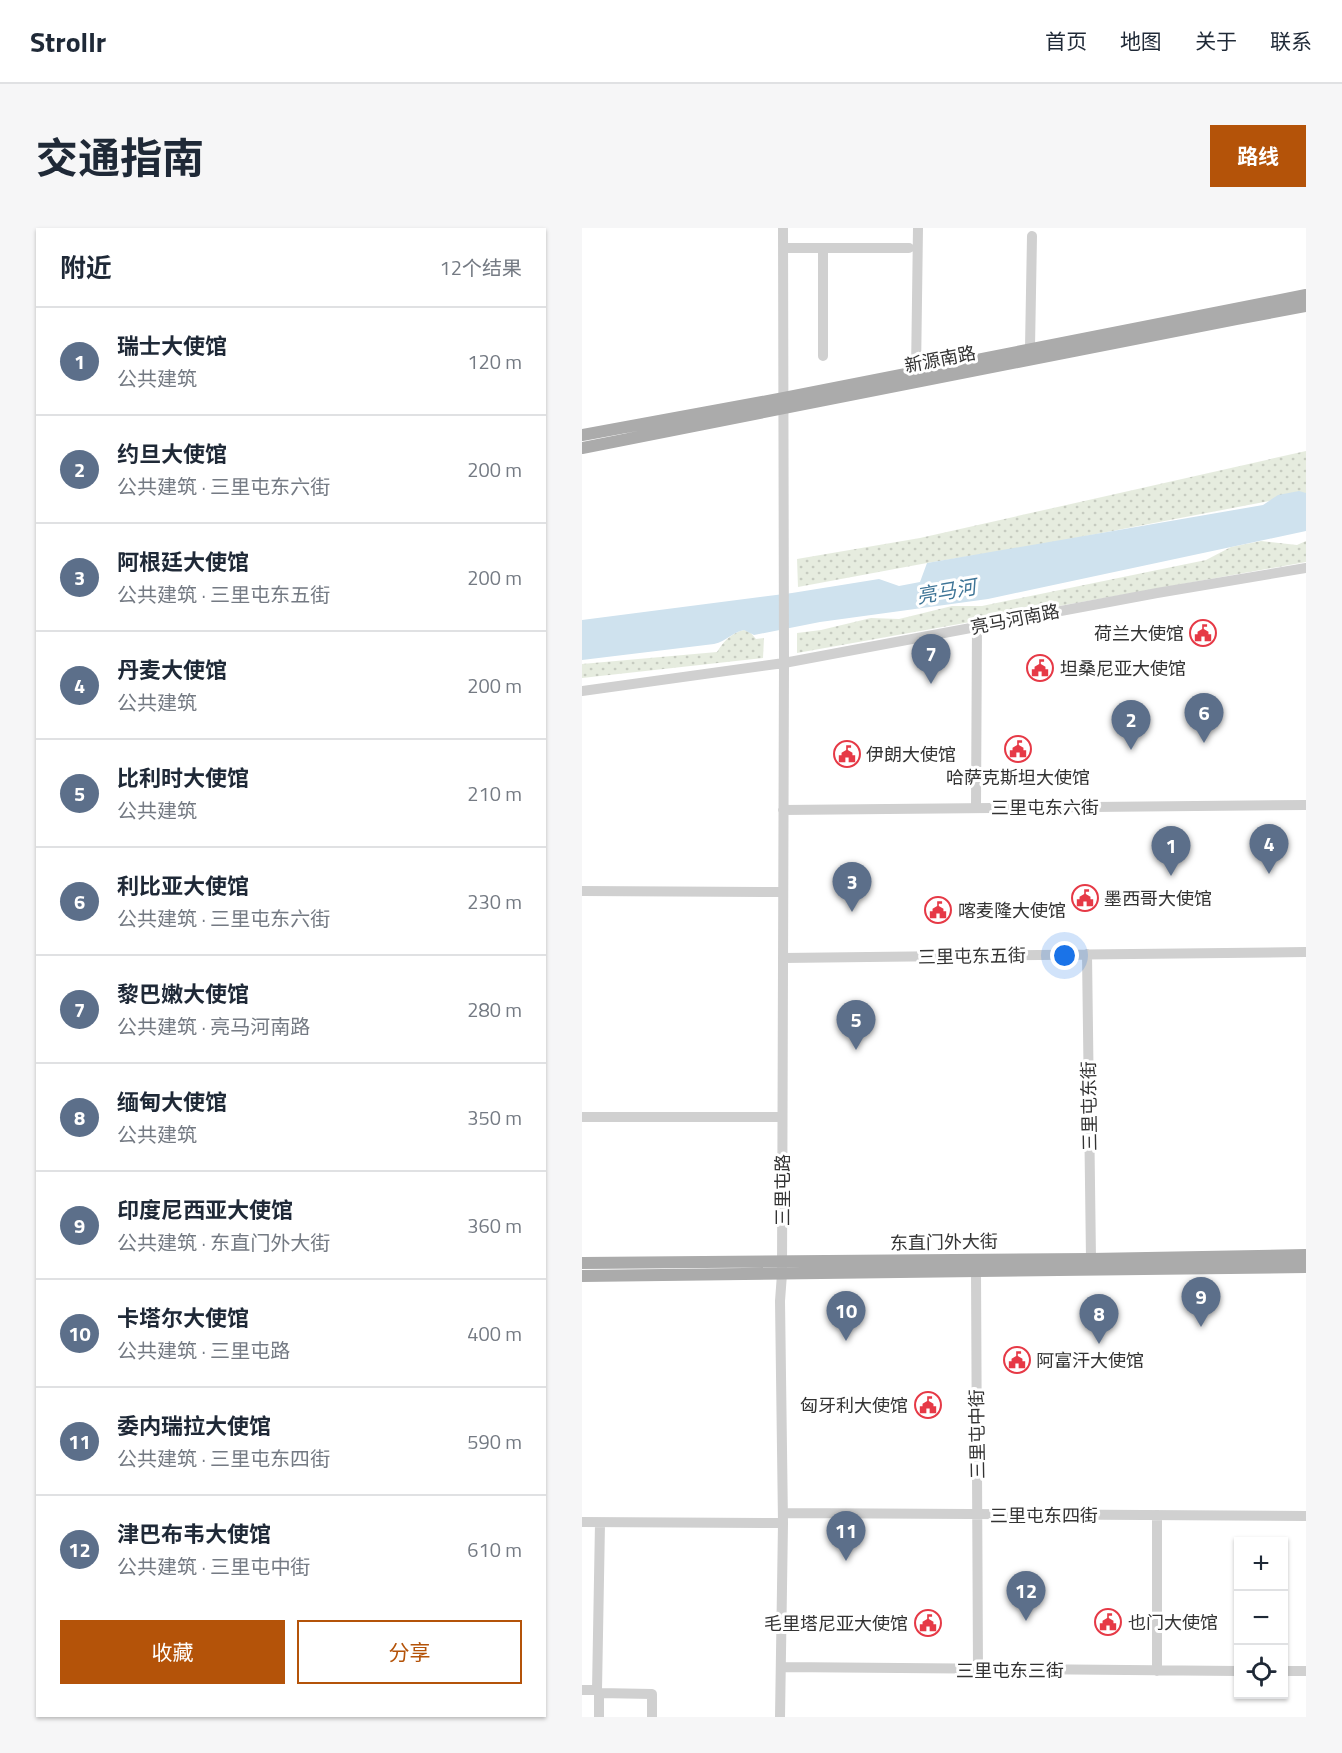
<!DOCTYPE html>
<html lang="zh">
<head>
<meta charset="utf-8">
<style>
	:root { --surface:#fff; --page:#f6f6f7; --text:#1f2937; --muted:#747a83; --line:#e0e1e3; --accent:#b45309 }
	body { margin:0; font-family:"Titillium Web","Noto Sans SC",sans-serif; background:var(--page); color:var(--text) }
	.controls { position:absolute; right:18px; bottom:18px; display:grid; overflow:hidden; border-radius:0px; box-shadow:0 2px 4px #0004 }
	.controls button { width:54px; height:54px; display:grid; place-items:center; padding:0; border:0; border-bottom:2px solid var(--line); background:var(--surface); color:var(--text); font:30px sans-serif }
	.you { position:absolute; left:483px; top:728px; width:21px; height:21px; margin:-15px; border:4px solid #fff; border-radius:50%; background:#1a73e8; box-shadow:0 0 0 9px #1a73e833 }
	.badge { display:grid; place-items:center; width:39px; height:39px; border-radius:50%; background:var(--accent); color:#fff; font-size:20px; font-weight:700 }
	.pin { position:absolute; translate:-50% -50px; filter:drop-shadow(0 2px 3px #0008) }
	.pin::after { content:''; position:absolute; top:32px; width:21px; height:18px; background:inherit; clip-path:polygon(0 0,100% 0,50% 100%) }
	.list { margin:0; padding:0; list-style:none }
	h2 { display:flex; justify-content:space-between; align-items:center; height:78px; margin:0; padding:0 24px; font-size:26px }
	h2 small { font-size:20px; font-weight:400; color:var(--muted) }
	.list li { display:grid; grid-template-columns:39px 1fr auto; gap:18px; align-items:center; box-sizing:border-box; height:108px; padding:0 24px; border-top:2px solid var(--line) }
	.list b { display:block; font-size:22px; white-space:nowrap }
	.list p { margin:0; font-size:20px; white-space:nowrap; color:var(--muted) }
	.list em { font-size:20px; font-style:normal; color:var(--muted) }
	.actions { display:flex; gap:12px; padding:18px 24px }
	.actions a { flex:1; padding:14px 0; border:2px solid var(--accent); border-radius:0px; text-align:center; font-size:21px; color:var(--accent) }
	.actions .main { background:var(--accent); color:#fff }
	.icon { flex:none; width:33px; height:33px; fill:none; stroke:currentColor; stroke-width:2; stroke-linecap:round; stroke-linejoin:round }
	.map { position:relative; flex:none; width:724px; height:1489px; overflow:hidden; border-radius:0px }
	header { display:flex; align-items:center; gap:36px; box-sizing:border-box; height:84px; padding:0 30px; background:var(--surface); border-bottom:2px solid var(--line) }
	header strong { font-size:28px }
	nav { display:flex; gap:33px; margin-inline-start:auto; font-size:21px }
	.intro { display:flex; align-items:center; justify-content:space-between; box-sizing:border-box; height:144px; padding:0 36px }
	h1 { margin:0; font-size:42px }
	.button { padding:15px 27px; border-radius:0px; background:var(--accent); color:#fff; font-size:21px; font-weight:700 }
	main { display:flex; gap:36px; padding:0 36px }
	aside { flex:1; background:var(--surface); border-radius:0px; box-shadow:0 2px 4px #0004 }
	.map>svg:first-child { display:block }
	.park { fill:url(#park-dots) }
	.water { fill:#cfe2ee }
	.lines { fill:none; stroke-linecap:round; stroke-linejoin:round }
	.minor { stroke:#d0d0d0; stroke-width:10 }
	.major { stroke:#ababab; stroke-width:12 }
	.labels { text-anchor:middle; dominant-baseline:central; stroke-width:6; stroke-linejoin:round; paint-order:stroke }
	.street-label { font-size:18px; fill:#333; stroke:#fff }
	.poi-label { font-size:18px; fill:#333; stroke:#fff; text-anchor:start }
	.water-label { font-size:20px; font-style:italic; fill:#3f7597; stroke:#fff }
</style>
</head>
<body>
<header>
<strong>Strollr</strong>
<nav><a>首页</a><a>地图</a><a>关于</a><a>联系</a></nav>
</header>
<div class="intro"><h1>交通指南</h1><a class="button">路线</a></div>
<main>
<aside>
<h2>附近<small>12个结果</small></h2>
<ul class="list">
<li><span class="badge" style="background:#5c6f8a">1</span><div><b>瑞士大使馆</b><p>公共建筑</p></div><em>120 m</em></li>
<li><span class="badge" style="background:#5c6f8a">2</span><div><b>约旦大使馆</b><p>公共建筑 · 三里屯东六街</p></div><em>200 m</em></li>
<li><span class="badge" style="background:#5c6f8a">3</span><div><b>阿根廷大使馆</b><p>公共建筑 · 三里屯东五街</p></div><em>200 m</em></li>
<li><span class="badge" style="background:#5c6f8a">4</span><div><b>丹麦大使馆</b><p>公共建筑</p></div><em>200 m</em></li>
<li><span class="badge" style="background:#5c6f8a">5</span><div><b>比利时大使馆</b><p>公共建筑</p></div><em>210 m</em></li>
<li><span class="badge" style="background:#5c6f8a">6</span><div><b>利比亚大使馆</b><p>公共建筑 · 三里屯东六街</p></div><em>230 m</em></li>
<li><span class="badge" style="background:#5c6f8a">7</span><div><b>黎巴嫩大使馆</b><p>公共建筑 · 亮马河南路</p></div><em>280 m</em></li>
<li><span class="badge" style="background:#5c6f8a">8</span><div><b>缅甸大使馆</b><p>公共建筑</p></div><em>350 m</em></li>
<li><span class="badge" style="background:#5c6f8a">9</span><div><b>印度尼西亚大使馆</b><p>公共建筑 · 东直门外大街</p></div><em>360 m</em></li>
<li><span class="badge" style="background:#5c6f8a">10</span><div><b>卡塔尔大使馆</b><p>公共建筑 · 三里屯路</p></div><em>400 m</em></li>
<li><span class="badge" style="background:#5c6f8a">11</span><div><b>委内瑞拉大使馆</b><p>公共建筑 · 三里屯东四街</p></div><em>590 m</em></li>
<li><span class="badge" style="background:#5c6f8a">12</span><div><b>津巴布韦大使馆</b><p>公共建筑 · 三里屯中街</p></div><em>610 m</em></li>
</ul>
<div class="actions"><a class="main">收藏</a><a>分享</a></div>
</aside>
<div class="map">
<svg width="724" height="1489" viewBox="0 0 724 1489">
	<defs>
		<pattern id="park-dots" width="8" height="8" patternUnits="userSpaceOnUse" patternTransform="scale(1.5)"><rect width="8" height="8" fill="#e6ecdf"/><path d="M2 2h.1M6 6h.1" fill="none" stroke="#c6cbc0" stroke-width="1.8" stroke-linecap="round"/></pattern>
	</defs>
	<rect width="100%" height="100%" fill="#fff"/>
	<path class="park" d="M724,223v43l-262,50 -117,19 -129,24 -1,-28 123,-21z
		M679,313l36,4 9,-4v21l-509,91v-20l24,-3 50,-12 28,1 53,-13h30l224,-46 25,-13z
		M162,402l6,2 6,7 8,-1 -1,20 -181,20v-14l135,-12c7,-11 14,-19 27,-22z"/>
	<path class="water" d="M717,263l7,2v38l-318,68 -168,23 -66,13 -10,-5c-13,3 -17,11 -30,14l-132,16v-40l210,-27 87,-14 20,7 21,-4 7,-19 336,-58 15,-10z"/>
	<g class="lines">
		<path class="minor" d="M201,20h126
			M241,20v108
			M448,120l2,-112
			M334,144l2,-144
			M0,463l202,-28 373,-70 149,-25
			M394,579l1,-181
			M201,582l523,-5
			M0,663l201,1
			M505,726l4,305
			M201,730l523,-6
			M0,889h200
			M394,1043l2,399
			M201,1285l523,3
			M0,1294l201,1
			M18,1295l-3,167 2,3 53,1v23
			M200,1439l456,4
			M575,1443v-156
			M702,1443h22
			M0,1462h15
			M17,1489v-24
			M198,1489l3,-194 -3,-222 2,-27 2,-611 -1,-435"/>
		<path class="major" d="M0,207l202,-37 522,-103
			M0,220l654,-129 70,-13
			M0,1035l509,-4 215,-4
			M0,1048l724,-9"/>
	</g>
	<defs>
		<symbol id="civic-ring" viewBox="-11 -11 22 22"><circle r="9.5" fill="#fff" stroke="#e63946" stroke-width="1.5"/><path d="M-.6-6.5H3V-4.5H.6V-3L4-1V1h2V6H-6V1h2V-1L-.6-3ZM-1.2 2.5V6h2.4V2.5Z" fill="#e63946"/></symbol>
	</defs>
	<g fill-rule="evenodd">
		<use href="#civic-ring" x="606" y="390" width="30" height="30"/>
		<use href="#civic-ring" x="443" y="425" width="30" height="30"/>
		<use href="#civic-ring" x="421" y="506" width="30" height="30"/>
		<use href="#civic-ring" x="250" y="511" width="30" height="30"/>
		<use href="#civic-ring" x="488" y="655" width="30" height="30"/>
		<use href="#civic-ring" x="341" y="667" width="30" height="30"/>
		<use href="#civic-ring" x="420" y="1117" width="30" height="30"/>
		<use href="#civic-ring" x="331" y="1162" width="30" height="30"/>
		<use href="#civic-ring" x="511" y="1379" width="30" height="30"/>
		<use href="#civic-ring" x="331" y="1380" width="30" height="30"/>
	</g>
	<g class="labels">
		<g class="street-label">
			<text transform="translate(358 131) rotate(-11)">新源南路</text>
			<text transform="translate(433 391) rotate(-11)">亮马河南路</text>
			<text x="463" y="579">三里屯东六街</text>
			<text transform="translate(390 728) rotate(-1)">三里屯东五街</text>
			<text transform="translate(507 878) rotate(-91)">三里屯东街</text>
			<text transform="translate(200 962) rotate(-90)">三里屯路</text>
			<text transform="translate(362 1014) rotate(-1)">东直门外大街</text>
			<text transform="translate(395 1206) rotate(-91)">三里屯中街</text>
			<text x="462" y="1287">三里屯东四街</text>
			<text x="428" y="1442">三里屯东三街</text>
		</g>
		<g class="poi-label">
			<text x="602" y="405" text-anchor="end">荷兰大使馆</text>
			<text x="478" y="440">坦桑尼亚大使馆</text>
			<text x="284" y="526">伊朗大使馆</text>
			<text x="436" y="549" text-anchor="middle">哈萨克斯坦大使馆</text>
			<text x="522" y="670">墨西哥大使馆</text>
			<text x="376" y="682">喀麦隆大使馆</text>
			<text x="454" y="1132">阿富汗大使馆</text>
			<text x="326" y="1177" text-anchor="end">匈牙利大使馆</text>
			<text x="546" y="1394">也门大使馆</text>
			<text x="326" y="1395" text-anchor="end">毛里塔尼亚大使馆</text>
		</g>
		<g class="water-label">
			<text transform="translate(364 363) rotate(-10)">亮马河</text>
		</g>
	</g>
</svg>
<div class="controls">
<button>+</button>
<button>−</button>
<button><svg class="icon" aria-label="locate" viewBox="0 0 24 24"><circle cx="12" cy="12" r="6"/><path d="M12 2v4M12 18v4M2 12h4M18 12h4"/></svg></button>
</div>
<div class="you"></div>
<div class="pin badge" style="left:589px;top:648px;background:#5c6f8a">1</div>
<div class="pin badge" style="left:549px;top:522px;background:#5c6f8a">2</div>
<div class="pin badge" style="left:270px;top:684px;background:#5c6f8a">3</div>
<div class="pin badge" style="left:687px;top:646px;background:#5c6f8a">4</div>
<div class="pin badge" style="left:274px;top:822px;background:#5c6f8a">5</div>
<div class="pin badge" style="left:622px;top:515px;background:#5c6f8a">6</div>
<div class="pin badge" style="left:349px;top:456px;background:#5c6f8a">7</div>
<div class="pin badge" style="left:517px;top:1116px;background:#5c6f8a">8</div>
<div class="pin badge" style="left:619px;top:1099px;background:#5c6f8a">9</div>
<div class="pin badge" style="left:264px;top:1113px;background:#5c6f8a">10</div>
<div class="pin badge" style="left:264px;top:1333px;background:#5c6f8a">11</div>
<div class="pin badge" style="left:444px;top:1393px;background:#5c6f8a">12</div>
</div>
</main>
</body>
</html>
